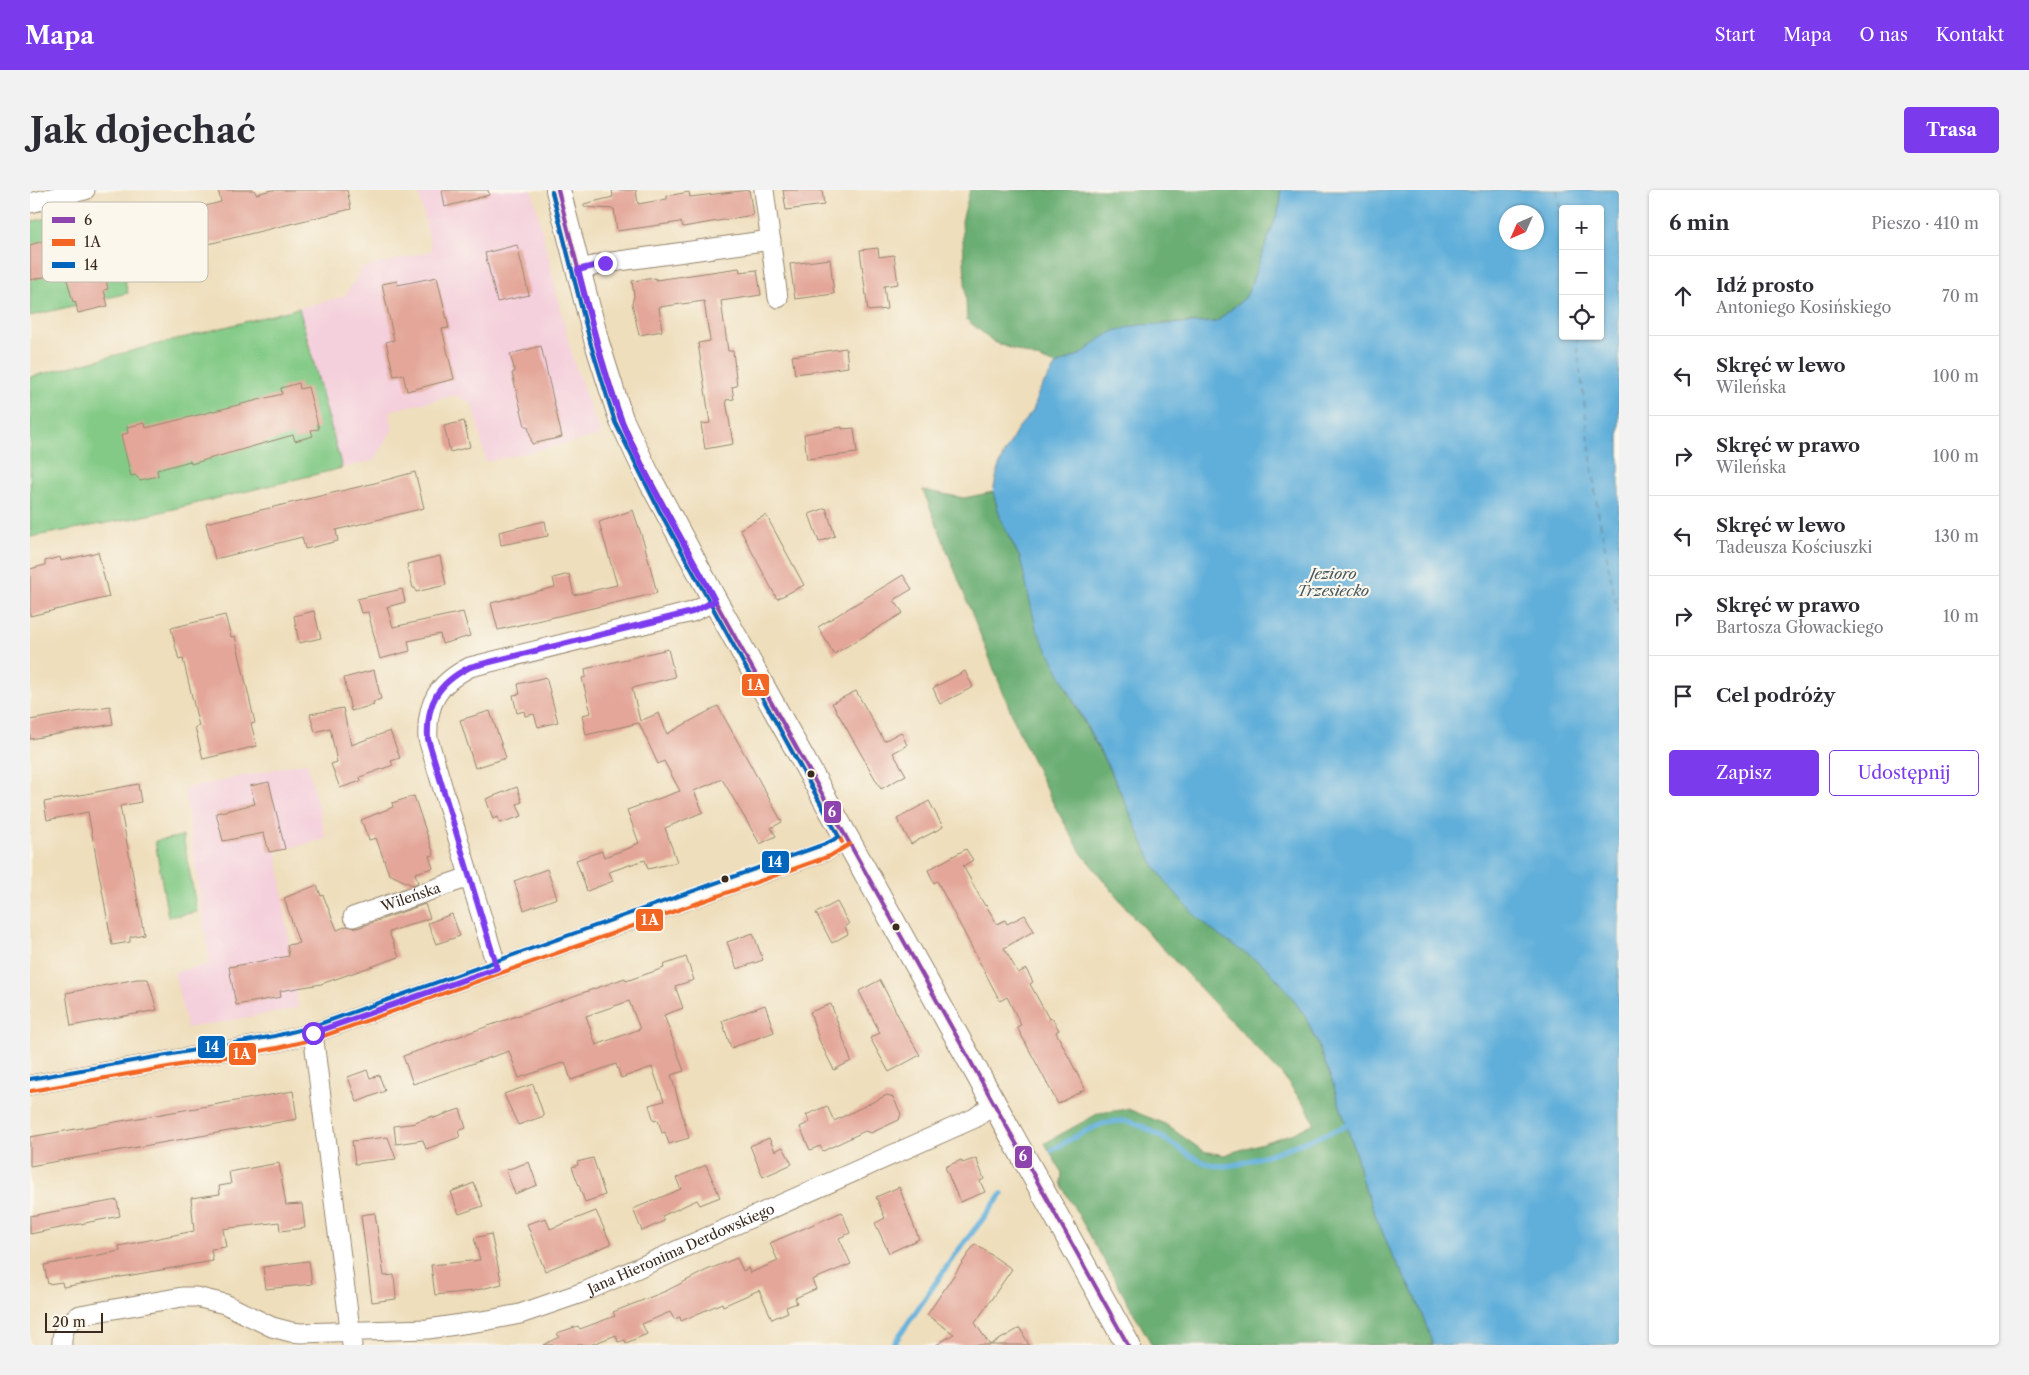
<!DOCTYPE html>
<html lang="pl">
<head>
<meta charset="utf-8">
<style>
	:root { --surface:#fff; --page:#f2f2f3; --text:#2b2b33; --muted:#7c7c81; --line:#e1e1e2; --accent:#7c3aed }
	body { margin:0; font-family:"Libre Caslon Text",serif; background:var(--page); color:var(--text) }
	.controls { position:absolute; right:15px; top:15px; display:grid; overflow:hidden; border-radius:5px; box-shadow:0 1px 4px #0004 }
	.controls button { width:45px; height:45px; display:grid; place-items:center; padding:0; border:0; border-bottom:1px solid var(--line); background:var(--surface); color:var(--text); font:25px sans-serif }
	.compass { position:absolute; left:1469px; top:15px; width:45px; height:45px; border-radius:50%; background:var(--surface); box-shadow:0 1px 4px #0004; rotate:225deg }
	.scale { position:absolute; left:15px; bottom:12px; width:58px; box-sizing:border-box; padding-left:5px; border:2px solid #3b2a1e; border-top:0; font-size:14px; line-height:18px; white-space:nowrap; color:#3b2a1e; -webkit-text-stroke:4px #fbf7ec; paint-order:stroke }
	.stop { position:absolute; width:15px; height:15px; margin:-11px; border:4px solid #7c3aed; border-radius:50%; background:#fff }
	.stop.end { background:#7c3aed; border-color:#fff; box-shadow:0 1px 5px #0008 }
	.list { margin:0; padding:0; list-style:none }
	h2 { display:flex; justify-content:space-between; align-items:center; height:65px; margin:0; padding:0 20px; font-size:21px }
	h2 small { font-size:16px; font-weight:400; color:var(--muted) }
	.list li { display:grid; grid-template-columns:32px 1fr auto; gap:15px; align-items:center; box-sizing:border-box; height:80px; padding:0 20px; border-top:1px solid var(--line) }
	.list b { display:block; font-size:19px; white-space:nowrap }
	.list p { margin:0; font-size:16px; white-space:nowrap; color:var(--muted) }
	.list em { font-size:16px; font-style:normal; color:var(--muted) }
	.actions { display:flex; gap:10px; padding:15px 20px }
	.actions a { flex:1; padding:11px 0; border:1px solid var(--accent); border-radius:5px; text-align:center; font-size:18px; color:var(--accent) }
	.actions .main { background:var(--accent); color:#fff }
	.icon { flex:none; width:28px; height:28px; fill:none; stroke:currentColor; stroke-width:2; stroke-linecap:round; stroke-linejoin:round }
	.map { position:relative; flex:none; width:1589px; height:1155px; overflow:hidden; border-radius:5px }
	header { display:flex; align-items:center; gap:30px; box-sizing:border-box; height:70px; padding:0 25px; background:var(--accent); color:#fff }
	header strong { font-size:24px }
	nav { display:flex; gap:28px; margin-inline-start:auto; font-size:18px }
	.intro { display:flex; align-items:center; justify-content:space-between; box-sizing:border-box; height:120px; padding:0 30px }
	h1 { margin:0; font-size:35px }
	.button { padding:12px 22px; border-radius:5px; background:var(--accent); color:#fff; font-size:18px; font-weight:700 }
	main { display:flex; gap:30px; padding:0 30px }
	aside { flex:1; background:var(--surface); border-radius:5px; box-shadow:0 1px 4px #0004 }
	.map>svg:first-child { display:block }
	.built { fill:#f4cfdc }
	.green { fill:#83ca86; stroke:#5f7a52 }
	.forest { fill:#6aae73; stroke:#526c48 }
	.water { fill:#60afda; stroke:#4e6c7c; fill-rule:evenodd }
	.lines { fill:none; stroke-linecap:round; stroke-linejoin:round }
	.stream { stroke:#60afda; stroke-width:5.5 }
	.ferry { stroke:#485960; stroke-width:1; stroke-dasharray:6 5; stroke-linecap:butt }
	.building { fill:#e3a698; fill-rule:evenodd }
	.minor-casing { stroke:#94846d; stroke-width:21 }
	.tertiary-casing { stroke:#94846d; stroke-width:26 }
	.minor { stroke:#fff; stroke-width:19 }
	.tertiary { stroke:#fff; stroke-width:24 }
	.bus-1-casing { stroke:#fbf7ec; stroke-width:8 }
	.bus-2-casing { stroke:#fbf7ec; stroke-width:8 }
	.bus-3-casing { stroke:#fbf7ec; stroke-width:8 }
	.bus-1 { stroke:#8e44ad; stroke-width:4 }
	.bus-2 { stroke:#f26522; stroke-width:4 }
	.bus-3 { stroke:#0065bd; stroke-width:4 }
	.route { stroke:#7c3aed; stroke-width:6 }
	.bus-dot { fill:#3b2a1e; stroke:#fbf7ec; stroke-width:2 }
	.labels { text-anchor:middle; dominant-baseline:central; stroke-width:4.5; stroke-linejoin:round; paint-order:stroke }
	.street-label { font-size:14px; fill:#3b2a1e; stroke:#fbf7ec }
	.water-label { font-size:15px; font-style:italic; fill:#485960; stroke:#fbf7ec }
	.key { fill:#fbf7ec; stroke:#c1baae; stroke-width:1 }
	.key-label { font-size:14px; fill:#3b2a1e }
	.line-badge { stroke:#fbf7ec; stroke-width:2 }
	.badge-label { font-size:14px; text-anchor:middle; font-weight:bold; fill:#fff }
</style>
</head>
<body>
<header>
<strong>Mapa</strong>
<nav><a>Start</a><a>Mapa</a><a>O nas</a><a>Kontakt</a></nav>
</header>
<div class="intro"><h1>Jak dojechać</h1><a class="button">Trasa</a></div>
<main>
<div class="map">
<svg width="1589" height="1155" viewBox="0 0 1589 1155">
	<rect width="100%" height="100%" fill="#fbf7ec"/>
	<filter id="ink" filterUnits="userSpaceOnUse"><feTurbulence type="fractalNoise" baseFrequency=".02" numOctaves="2"/><feDisplacementMap in="SourceGraphic" scale="10" xChannelSelector="R" yChannelSelector="G"/><feConvolveMatrix kernelMatrix="1 2 1 2 8 2 1 2 1" color-interpolation-filters="sRGB"/></filter>
	<filter id="wash" filterUnits="userSpaceOnUse"><feTurbulence type="fractalNoise" baseFrequency=".0096" numOctaves="4" result="noise"/><feDisplacementMap in="SourceGraphic" scale="20" xChannelSelector="R" yChannelSelector="G"/><feGaussianBlur stdDeviation="1.12" result="paint"/><feColorMatrix in="noise" values="0 0 0 0 0 0 0 0 0 0 0 0 0 0 0 0 0 1.4 0 .05"/><feComposite in="paint" operator="in"/></filter>
	<g filter="url(#wash)">
		<rect width="100%" height="100%" fill="#eedebc"/>
		<path class="built" d="M388,0h114l41,170 19,53 10,22 -116,27 -13,-58 -17,-9 -67,16 4,17 -18,32 -33,8 -43,-160 46,-12 17,-28 70,-17z
			M277,572l19,77 -49,12 21,157 -111,20 -13,-56 36,-8 -26,-175z"/>
		<path class="green" d="M76,14l22,89 -98,23v-94z
			M269,118l43,160 -202,49 -110,20v-160z
			M153,646l14,76 -29,5 -13,-76z"/>
		<path class="forest" d="M940,0h310l1,10 -3,12 -32,85 -30,25 -50,1 -66,16 -17,14 -27,12 -62,-23 -27,-22 -5,-99z
			M893,300l41,8 29,-6 8,28 19,38 7,27 41,107 49,92 35,78 17,24 96,80 20,22 20,28 12,26 15,39 25,77 4,20 15,39 17,40 23,40 17,48h-281l-89,-157 -2,-6 1,-9 -17,-30 54,-30 29,-4 37,15 38,27 21,4 70,-22 20,-10 -7,-15 -25,-33 -144,-153 -56,-68 -28,-49 -36,-75z"/>
		<path class="water" d="M1250,0h339v1155h-186l-17,-48 -23,-40 -17,-40 -15,-39 -4,-20 -25,-77 -15,-39 -12,-26 -20,-28 -20,-22 -46,-30 -25,-22 -25,-28 -17,-24 -35,-78 -81,-156 -16,-70 -19,-38 -8,-28 5,-23 6,-15 15,-27 14,-16 6,-20 17,-26 27,-12 17,-14 14,-8 24,-6 78,-3 30,-25 32,-85 3,-12zM1533,19h37v127h-37zM1476,22h30v30h-30z"/>
		<g class="lines">
			<path class="stream" d="M1022,960c22,-12 52,-34 78,-28 19,5 34,17 50,27 13,9 27,17 42,17 15,1 31,-7 45,-11 26,-9 53,-18 79,-29
				M863,1155l61,-89 48,-62"/>
			<path class="ferry" d="M1527,0l6,45
				M1546,146l21,170 22,113"/>
		</g>
		<g id="blocks">
			<path class="building" d="M188,0h36l2,4 16,-4h75l4,19 -208,51 -9,-36 87,-22z
				M412,0h46l1,5 -44,12z
				M582,0h24l2,14 29,-5v-3l22,-4 1,5 59,-7 4,25 -70,12 -2,-5 -64,9 -3,-22 -30,-2v-3l29,-7z
				M753,0h39l2,15 -38,5z
				M53,39l1,3 10,-3 14,60 -4,1 4,16 -30,7 -3,-12 -2,1 -7,-26 -3,1 -1,-4 -32,7v-35l13,-4v-3z
				M487,55l12,50 -32,7 -12,-49z
				M848,58l1,9 15,-2 4,29 -14,2 3,23 -19,2 -8,-61z
				M800,69l4,35 -39,5 -5,-35z
				M709,78l1,4 17,-2 4,25 -40,6 7,50h5l4,35 -5,1 2,12 -8,1 7,44 -28,5 -4,-25 9,-1 -12,-80 12,-2 -6,-40 -45,6 3,24 -23,4 -7,-32 2,-7 -2,-15 24,-3v2z
				M407,87l12,51 -7,1 12,50 -47,12 -4,-17 -9,2 -8,-34 8,-2 -12,-56 15,-3 1,4z
				M511,156l21,91 -30,7 -4,-18h-3l-13,-53 3,-1 -5,-18z
				M816,158l2,19 -53,7 -3,-18z
				M269,193l1,6 8,-2 11,42 -8,1 2,6 -18,5 -2,-6 -102,29 -1,-3 -33,9 1,6 -18,4 -5,-5 -4,1 -10,-41 7,-2 -1,-6 18,-4 1,5 136,-34 -1,-6z
				M434,231l6,26 -20,5 -6,-26z
				M812,237v2l12,-1 3,25 -50,6 -3,-25z
				M385,282l9,36 -88,22 2,11 -33,8 -3,-12 -87,22 -9,-36 169,-40z
				M796,318l9,28 -16,6 -10,-28z
				M603,320l11,33 13,50 -159,37 -7,-27 64,-16 -2,-9 16,-4 5,21 43,-10 -18,-63z
				M736,325l38,70 -27,14 -37,-70z
				M515,331l3,15 -47,9 -2,-13z
				M68,362l11,45 -79,19v-47l15,-4v-4l15,-4 1,4z
				M410,366l6,29 -30,7 -1,-4h-2l-6,-24z
				M873,385l9,14 -18,11 9,13 -69,41 -16,-27z
				M372,399l3,13 -18,5 6,20 70,-15 7,24 -28,8 -2,-10 -32,7 2,10 -30,8 -12,-47 -7,1 -4,-14z
				M284,421l7,27 -22,5 -5,-27z
				M195,425l6,22 4,-1 20,87 -4,1 6,22 -54,13 -8,-32 4,-1 -16,-67 -4,1 -8,-32z
				M638,459l7,28 -43,11 8,33 19,-8 8,21 51,-28 64,116 -11,6 5,8 -16,8 -38,-65 -28,12 9,21 -38,16 12,34 -29,7 -3,-9 -7,2 -29,10 4,9 -26,10 -11,-31 26,-9 2,6 28,-10v-1l7,-3 -12,-33 53,-19 -16,-30 -6,3 -19,-41 -53,12 -4,-20 9,-2 -9,-35 4,-1 -1,-8z
				M344,480l7,29 -8,3 1,3 -23,6 -7,-33z
				M935,481l8,16 -33,17 -7,-16z
				M516,487l12,45 -20,5 -4,-13 -9,2 -1,-5 -7,2 -4,-18 7,-1 -2,-10z
				M826,501l28,50 17,-9 6,13 -14,8 13,22 -25,14 -49,-86z
				M80,516l3,18 -83,15v-19z
				M313,518l8,37 39,-14 10,27 -9,3 2,4 -33,12 1,4 -21,7 -9,-24 6,-2 -7,-34 -15,4 -5,-18z
				M460,521l16,47 -31,10 -15,-48z
				M239,592l16,67 -16,3 -5,-19 -41,8 -7,-28 39,-9 -5,-18z
				M108,594l3,18 -21,4 24,128 -14,3v5l-18,3 -24,-133 -41,8 -3,-18z
				M487,597l5,15 -5,2 5,12 -22,7 -2,-6 -5,2 -7,-20z
				M384,606l20,59 -5,1 4,12 -18,5 3,10 -6,2 -23,-11 -13,-36 -7,2 -8,-20 32,-13 -1,-4z
				M899,611l14,26 -32,17 -14,-25z
				M936,659l7,11 -10,6 22,40 1,-1 11,19 8,-4 2,4 18,-9 9,16 -30,17 14,25 8,-4 7,13 -3,2 19,35 3,-1 7,12 -3,2 29,57 -27,15 -41,-77 4,-2 -14,-28 -7,4 -63,-120 -3,2 -6,-13z
				M517,679l10,29 -33,12 -10,-29z
				M287,695l4,11 2,-1 14,35 10,-4 10,2 68,-24 5,14 -41,14 10,25 -78,27 -41,7 1,6 -45,8 -7,-38 60,-11 -2,-11 12,-2 -15,-45z
				M807,712l12,22 -4,2 3,8 -16,9 -16,-30z
				M422,724l8,22 -24,8 -8,-21z
				M723,743l10,27 -26,9 -10,-27z
				M656,767l8,23 -19,6 8,22 -19,7 20,56 -13,4 18,63 -20,6 -4,-12 -3,1 -4,-13 -4,1 -5,-16 15,-4 -12,-34 -31,11 -5,-14 -45,16 -6,-18 -46,16 -10,-27 -96,33 -10,-28 222,-78 1,3 38,-13 -1,-3zM599,811l11,28 -44,16 -10,-29z
				M107,789h11l9,31 -86,16 -5,-33z
				M850,790l27,53 13,22 -31,17 -19,-34 10,-5 -21,-42z
				M801,814l20,57 -17,9 -15,-30 -9,-28z
				M735,815l9,27 -43,16 -9,-27z
				M337,880l3,8 9,-3 6,16 -28,11 -9,-25z
				M503,894l11,32 -26,9 -14,-31z
				M263,901l4,28 -267,47v-29z
				M857,905l6,2 8,17 -2,6 -28,13 -6,-2 -42,20 -3,-5 -10,4 -10,-23 10,-5 -4,-7 21,-9 7,15z
				M430,919l6,19 -8,3 2,6 -34,12 -3,-9 -27,4 -2,-18 22,-3 -1,-1 18,-6 1,2z
				M358,947l8,22 -41,5 -3,-23z
				M739,948l6,13 8,-4 9,17 -29,13 -13,-31z
				M563,968l12,37 -20,7 -13,-35 6,-2 -1,-3z
				M946,968l8,21 -4,2 5,11 -25,10 -15,-35 16,-7 2,3z
				M499,972l8,23 -22,9 -9,-24z
				M249,973l7,42 16,-1 3,24 -25,3 -1,-9 -56,7 3,18 -15,2 2,12 -150,26 -1,-5 -14,2 -4,-19 76,-14 -1,-5 75,-15 -3,-33 29,-4 -1,-8 12,-2 -2,-12z
				M676,975l14,32 -20,8 -3,-5 -35,16 2,5 -22,10 -9,-22 48,-20 -5,-11z
				M444,993l9,23 -24,8 -8,-22z
				M869,997l20,52 -30,14 -14,-30 10,-5 -9,-21z
				M87,1010l3,16 -90,18v-18z
				M566,1021l15,33 -66,27 -18,-47 19,-6 4,11z
				M812,1022l8,21 -11,5 12,26 -39,16 4,9 -21,9 2,5 -11,4 2,5 -16,7 -13,-29 -36,16 -1,-3 -41,18 -1,-4 -6,2 -4,-7 -28,12 5,10 -21,9 -1,-3 -7,2 -2,-7 -26,10h-47l16,-8 -2,-4 21,-7 2,3 35,-13 -2,-4 53,-21 41,-21 30,-12 6,13 5,-3 2,5 28,-12 -8,-18z
				M345,1023l9,63 10,-1 2,24 -24,3 -11,-87z
				M461,1044l11,50 -29,7 -38,4 -4,-30 49,-5 -6,-22z
				M945,1054l37,25 -37,54 15,22h-54l18,-11 -27,-19z
				M277,1071h2l3,23 -46,5 -3,-22z
				M990,1138l9,17h-39z"/>
		</g>
	</g>
	<g filter="url(#ink)">
		<use href="#blocks" fill-opacity="0" stroke="#94846d" stroke-width="1"/>
		<g class="lines">
			<defs>
				<g id="minor">
					<path d="M734,0l14,108"/>
					<path d="M0,13l55,-13"/>
					<path d="M548,80l27,-7 166,-23"/>
					<path id="s1" d="M323,727l116,-40"/>
					<path d="M467,778l-69,-229c-2,-36 10,-56 42,-72l222,-55 23,-11"/>
					<path d="M283,843l39,312"/>
					<path d="M0,895l246,-43 37,-9 515,-183 19,-11"/>
					<path id="s2" d="M32,1155c-1,-15 5,-23 18,-30l102,-18h14l29,7 47,23 19,5 10,1 127,-4 61,-9 31,-6 64,-22 391,-174 19,-14"/>
				</g>
				<path id="tertiary" d="M528,0l39,153 24,76 26,55 68,127 413,744"/>
			</defs>
			<use href="#minor" class="minor-casing"/>
			<use href="#tertiary" class="tertiary-casing"/>
			<use href="#minor" class="minor"/>
			<use href="#tertiary" class="tertiary"/>
			<defs>
				<path id="bus-1" d="M528,0l39,153 24,76 26,55 68,127 413,744"/>
				<path id="bus-2" d="M522,2l39,153 24,77 44,88 183,332
					M1,901l246,-43 38,-9 515,-183 20,-12"/>
				<path id="bus-3" d="M0,889l245,-43 36,-9 514,-183 14,-7 -180,-327 -44,-88 -24,-77 -39,-153"/>
			</defs>
			<use href="#bus-1" class="bus-1-casing"/>
			<use href="#bus-2" class="bus-2-casing"/>
			<use href="#bus-3" class="bus-3-casing"/>
			<use href="#bus-1" class="bus-1"/>
			<use href="#bus-2" class="bus-2"/>
			<use href="#bus-3" class="bus-3"/>
		</g>
	</g>
	<g class="lines" filter="url(#ink)">
		<path class="route" d="M283,843l184,-65 -69,-229c-2,-36 10,-56 42,-72l222,-55 23,-11c-31,-60 -69,-119 -94,-182 -18,-48 -30,-99 -43,-149l27,-7"/>
	</g>
	<g class="bus-dot">
		<circle cx="781" cy="584" r="4.5"/>
		<circle cx="695" cy="689" r="4.5"/>
		<circle cx="866" cy="737" r="4.5"/>
	</g>
	<g class="labels">
		<g class="street-label">
			<text stroke="none"><textPath href="#s1" startOffset="61">Wileńska</textPath></text>
			<text stroke="none"><textPath href="#s2" startOffset="661">Jana Hieronima Derdowskiego</textPath></text>
		</g>
		<g class="water-label">
			<text x="1303" y="383">Jezioro<tspan x="1303" dy="17">Trzesiecko</tspan></text>
		</g>
	</g>
	<rect x="12" y="12" width="166" height="80" rx="8" class="key"/>
	<rect x="22" y="27" width="23" height="6" fill="#8e44ad"/>
	<rect x="22" y="49" width="23" height="7" fill="#f26522"/>
	<rect x="22" y="72" width="23" height="6" fill="#0065bd"/>
	<g class="key-label">
		<text x="54" y="35">6</text>
		<text x="54" y="57">1A</text>
		<text x="54" y="80">14</text>
	</g>
	<g class="line-badge">
		<rect x="711" y="483" width="29" height="24" rx="5" fill="#f26522"/>
		<rect x="793" y="610" width="19" height="24" rx="5" fill="#8e44ad"/>
		<rect x="731" y="660" width="29" height="24" rx="5" fill="#0065bd"/>
		<rect x="605" y="718" width="29" height="24" rx="5" fill="#f26522"/>
		<rect x="167" y="845" width="29" height="24" rx="5" fill="#0065bd"/>
		<rect x="198" y="852" width="29" height="24" rx="5" fill="#f26522"/>
		<rect x="984" y="955" width="19" height="24" rx="5" fill="#8e44ad"/>
	</g>
	<g class="badge-label">
		<text x="726" y="500">1A</text>
		<text x="802" y="627">6</text>
		<text x="745" y="677">14</text>
		<text x="620" y="735">1A</text>
		<text x="182" y="862">14</text>
		<text x="212" y="869">1A</text>
		<text x="993" y="971">6</text>
	</g>
</svg>
<div class="controls">
<button>+</button>
<button>−</button>
<button><svg class="icon" aria-label="locate" viewBox="0 0 24 24"><circle cx="12" cy="12" r="6"/><path d="M12 2v4M12 18v4M2 12h4M18 12h4"/></svg></button>
</div>
<svg class="compass" viewBox="-18 -18 36 36"><path d="M0-13l5 13h-10z" fill="#e53935"/><path d="M0 13l5-13h-10z" fill="#7c7c81"/></svg>
<div class="scale">20 m</div>
<div class="stop" style="left:283px;top:843px"></div>
<div class="stop end" style="left:575px;top:73px"></div>
</div>
<aside>
<h2>6 min<small>Pieszo · 410 m</small></h2>
<ul class="list">
<li><svg class="icon" aria-label="ahead" viewBox="0 0 24 24"><path d="M12 20V5M6 11l6-6 6 6"/></svg><div><b>Idź prosto</b><p>Antoniego Kosińskiego</p></div><em>70 m</em></li>
<li><svg class="icon" aria-label="left" viewBox="0 0 24 24"><path d="M17 20v-9H6M10 6l-5 5 5 5"/></svg><div><b>Skręć w lewo</b><p>Wileńska</p></div><em>100 m</em></li>
<li><svg class="icon" aria-label="right" viewBox="0 0 24 24"><path d="M7 20v-9h11M14 6l5 5-5 5"/></svg><div><b>Skręć w prawo</b><p>Wileńska</p></div><em>100 m</em></li>
<li><svg class="icon" aria-label="left" viewBox="0 0 24 24"><path d="M17 20v-9H6M10 6l-5 5 5 5"/></svg><div><b>Skręć w lewo</b><p>Tadeusza Kościuszki</p></div><em>130 m</em></li>
<li><svg class="icon" aria-label="right" viewBox="0 0 24 24"><path d="M7 20v-9h11M14 6l5 5-5 5"/></svg><div><b>Skręć w prawo</b><p>Bartosza Głowackiego</p></div><em>10 m</em></li>
<li><svg class="icon" aria-label="arrive" viewBox="0 0 24 24"><path d="M6 21V4h12l-3 4 3 4H6"/></svg><div><b>Cel podróży</b></div></li>
</ul>
<div class="actions"><a class="main">Zapisz</a><a>Udostępnij</a></div>
</aside>
</main>
</body>
</html>
